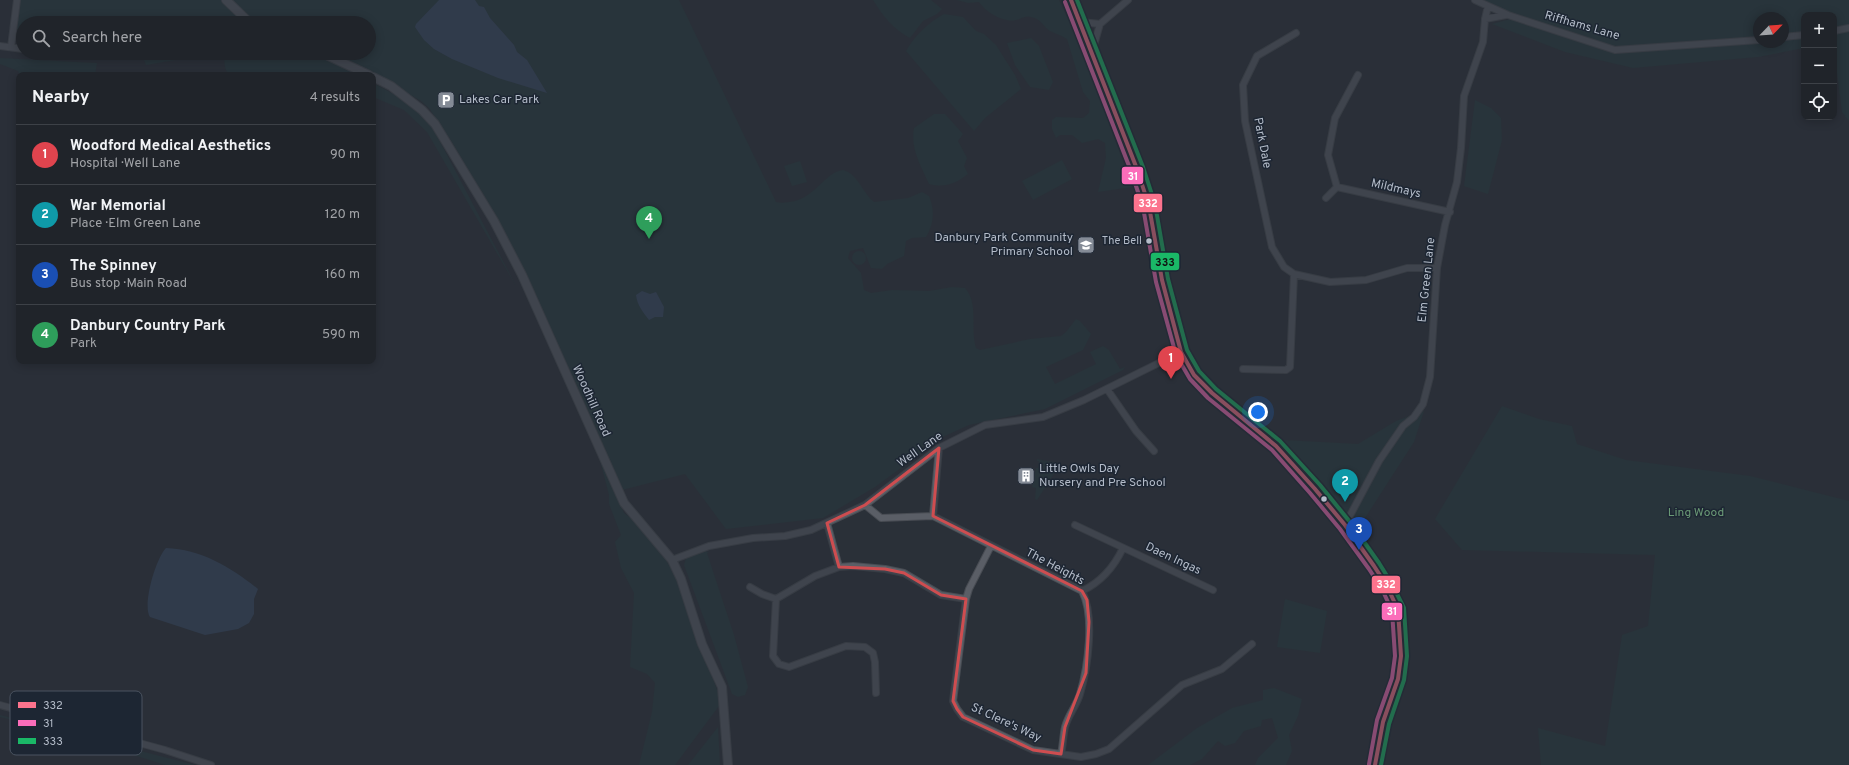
<!DOCTYPE html>
<html lang="en">
<head>
<meta charset="utf-8">
<style>
	:root { --surface:#20242a; --page:#2d3036; --text:#f1f3f6; --muted:#a2a4a8; --line:#3d4147; --accent:#848b96 }
	body { margin:0; font-family:Overpass,sans-serif; background:var(--page); color:var(--text) }
	.controls { position:absolute; right:12px; top:12px; display:grid; overflow:hidden; border-radius:8px; box-shadow:0 2px 10px #0003 }
	.controls button { width:36px; height:36px; display:grid; place-items:center; padding:0; border:0; border-bottom:1px solid var(--line); background:var(--surface); color:var(--text); font:20px sans-serif }
	.compass { position:absolute; left:1753px; top:12px; width:36px; height:36px; border-radius:50%; background:var(--surface); box-shadow:0 2px 10px #0003; rotate:65deg }
	.you { position:absolute; left:1258px; top:412px; width:14px; height:14px; margin:-10px; border:3px solid #fff; border-radius:50%; background:#1a73e8; box-shadow:0 0 0 6px #1a73e833 }
	.badge { display:grid; place-items:center; width:26px; height:26px; border-radius:50%; background:var(--accent); color:#fff; font-size:13px; font-weight:700 }
	.pin { position:absolute; translate:-50% -33px; filter:drop-shadow(0 1px 2px #0008) }
	.pin::after { content:''; position:absolute; top:21px; width:14px; height:12px; background:inherit; clip-path:polygon(0 0,100% 0,50% 100%) }
	.list { margin:0; padding:0; list-style:none }
	h2 { display:flex; justify-content:space-between; align-items:center; height:52px; margin:0; padding:0 16px; font-size:17px }
	h2 small { font-size:13px; font-weight:400; color:var(--muted) }
	.list li { display:grid; grid-template-columns:26px 1fr auto; gap:12px; align-items:center; box-sizing:border-box; height:60px; padding:0 16px; border-top:1px solid var(--line) }
	.list b { display:block; font-size:15px; white-space:nowrap }
	.list p { margin:0; font-size:13px; white-space:nowrap; color:var(--muted) }
	.list em { font-size:13px; font-style:normal; color:var(--muted) }
	.icon { flex:none; width:22px; height:22px; fill:none; stroke:currentColor; stroke-width:2; stroke-linecap:round; stroke-linejoin:round }
	.map { position:relative; flex:none; width:1849px; height:765px; overflow:hidden }
	.search { position:absolute; background:var(--surface); box-shadow:0 2px 10px #0003; left:16px; top:16px; width:360px; height:44px; display:flex; align-items:center; gap:10px; box-sizing:border-box; padding:0 14px; border-radius:22px; color:var(--muted); font-size:15px }
	.panel { position:absolute; background:var(--surface); box-shadow:0 2px 10px #0003; left:16px; top:72px; width:360px; height:292px; border-radius:8px }
	.map>svg:first-child { display:block }
	.green { fill:#273a3e; fill-rule:evenodd }
	.water { fill:#384963 }
	.lines { fill:none; stroke-linecap:round; stroke-linejoin:round }
	.minor-casing { stroke:#484c53; stroke-width:8 }
	.tertiary-casing { stroke:#484c53; stroke-width:10 }
	.primary-casing { stroke:#484c55; stroke-width:12 }
	.minor { stroke:#5a5e66; stroke-width:6 }
	.tertiary { stroke:#5a5e66; stroke-width:8 }
	.primary { stroke:#5c6168; stroke-width:10 }
	.bus-1-casing { stroke:#1d2633; stroke-width:7 }
	.bus-2-casing { stroke:#1d2633; stroke-width:7 }
	.bus-3-casing { stroke:#1d2633; stroke-width:7 }
	.bus-1 { stroke:#fc738d; stroke-width:4 }
	.bus-2 { stroke:#fb6dba; stroke-width:4 }
	.bus-3 { stroke:#1ab867; stroke-width:4 }
	.marked { fill:none; stroke:#ce4d50; stroke-width:3; stroke-linejoin:round }
	.bus-dot { fill:#b4bcc9; stroke:#1d2633; stroke-width:1.5 }
	.labels { text-anchor:middle; dominant-baseline:central; stroke-width:3; stroke-linejoin:round; paint-order:stroke }
	.bus-label { font-size:11px; fill:#b4bcc9; stroke:#1d2633; text-anchor:end }
	.street-label { font-size:12px; fill:#b4bcc9; stroke:#1d2633 }
	.poi-label { font-size:12px; fill:#b4bcc9; stroke:#1d2633; text-anchor:start }
	.park-label { font-size:12px; fill:#6b9a76; stroke:#1d2633 }
	.key { fill:#1d2633; stroke:#4a5360; stroke-width:1 }
	.key-label { font-size:11px; fill:#b4bcc9 }
	.line-badge { stroke:#1d2633; stroke-width:1.5 }
	.badge-label { font-size:11px; text-anchor:middle; font-weight:bold; fill:#fff }
	.pale-badge-label { font-size:11px; text-anchor:middle; font-weight:bold; fill:#111 }
</style>
</head>
<body>
<div class="map">
<svg width="1849" height="765" viewBox="0 0 1849 765">
	<rect width="100%" height="100%" fill="#2a3038"/>
	<path class="green" d="M19,0h204l22,23h-222v21h-2l-5,-14z
		M230,0h449l97,202c4,1 8,1 13,0 27,-3 34,-29 54,-32 15,4 19,22 31,32l34,-4 14,-6 7,4c6,14 5,28 -3,41l-14,1 -6,3 -2,15 -17,8 -5,5 -11,-1 -8,-20 -13,3 -2,7 13,15 3,17 7,3 21,-3 37,1 23,-4 13,1c14,16 5,40 11,60l4,2 50,-11 31,-3 5,-4 10,-13 4,2 11,13 -8,16 -37,17 9,17 41,-20 -6,-12 13,-6 6,4 11,19 5,-2 -2,3 -78,39 -76,16 -42,19 -5,4 2,3 -49,36 -52,31 -97,11 -41,-55 -63,16 -100,-224 -29,-55 -43,-72 -21,-31 -8,-7 -45,-26 -45,-22h38v-30h-115z
		M873,0h58l11,9 -5,5 -14,7 -13,17c-17,-9 -27,-22 -37,-38z
		M957,0h102l24,51 49,136 -34,5 8,-34 -1,-15 -7,-4 -16,4 -10,-8h-12l-4,3 -4,-9v-9l4,-3 27,1 6,-5 1,-12 -7,-9 -16,-53c-6,-4 -11,-5 -17,-8 -7,-4 -8,-12 -19,-14 -6,-2 -10,2 -15,3 -13,3 -30,-8 -37,-18l-11,1z
		M1478,0h371v121l-7,-9 -5,-39 -3,-4v-54h-30v33l-46,9 -125,11 -68,-16 -73,-28 18,-5zM1759,18h24v24h-24z
		M944,14l19,3 13,14 8,3 12,11 19,30 6,14 -36,29 -11,13 -68,-80c9,-16 22,-28 38,-37z
		M1031,38l8,8 14,36 -4,8 -19,-3 -15,-22 -8,-22z
		M141,53h50l-4,5 -41,7z
		M222,53h92l44,22h-111l-9,-3 -10,1c-5,-5 -2,-14 -6,-20z
		M0,58l97,5 -2,12h-70l-1,-3v3h-4l-2,-4 -18,-7z
		M373,83l30,16 22,14 91,173 -89,-154 -23,-22 -31,-13z
		M1475,100l16,8 10,10 1,22 -14,54 -24,-8z
		M934,114h11l18,20 -5,7 9,17 -3,8 4,8c-13,10 -23,14 -39,10 -8,-18 -19,-36 -15,-56z
		M1062,160l10,19 -39,21 -11,-19z
		M800,161l7,21 -15,4 -8,-20z
		M852 258a7 7 0 1 1 14 0a7 7 0 1 1-14 0Z
		M1502,406l37,13 33,7 5,18 49,16 124,16 99,25v264h-308l-3,-37 67,18 17,-111 26,-9 7,-71 -193,-5 -27,-31z
		M1424,411l-10,31 -49,76 -9,11 -74,-87 2,-2 74,4 38,-23z
		M594,437l30,76 12,9 29,36 12,21 42,116v11l-44,59h-36l13,-53 3,-29 -8,-9 -17,-7 4,-74 -13,-25 -6,-26 6,-7 -12,-31v-9z
		M1037,459l21,4 -3,4 2,2 -20,31 -2,-1 1,-11 -4,-1 4,-19h2l1,-7h-2z
		M704,551l5,1 -2,1 27,82 14,52 -3,8 -7,2 -6,-3 -48,-129 2,-7z
		M1285,599l42,12 -7,42 -43,-6z
		M1274,688l28,11 -4,17 -9,19 3,16 -6,14h-31l3,-7 20,-20 -6,-20 -10,2 -1,6 -17,5 -9,12 -10,3 -7,-5 -16,18 -12,6h-42l49,-37 35,-20 31,-8v-10z
		M0,715l195,50h-30l-65,-21 -58,-12 -21,-10 -21,-5z
		M718,727l2,38h-32z"/>
	<path class="water" d="M439,0h36l4,6 5,1 6,11 24,27 3,7 10,8 20,33 -49,-15 -46,-19 -18,-10 -10,-9 -9,-13 1,-3z
		M642,291l8,3 6,-2 8,15 -1,10h-8l-6,3c-6,-8 -12,-15 -13,-25z
		M166,548c35,1 66,20 92,41l-4,10v15l-5,9 -11,6 -33,6 -55,-18c-8,-12 6,-59 16,-69z"/>
	<g class="lines">
		<defs>
			<path id="minor" d="M1475,0l33,15 107,35 144,-10
				M1485,19l21,-4
				M1081,22l19,2
				M1834,31l15,-3
				M1296,33l-39,23 -14,29 2,36 27,126 12,20 10,7 36,8 36,-2 41,-12h30
				M1783,37l21,-2
				M0,46l23,3
				M11,47l6,-47
				M1092,52l8,-28 28,-24
				M1358,75l-23,43 -7,37 9,32 113,25
				M1326,198l11,-11
				M1243,369l43,1 4,-3 4,-93
				M1107,389l29,42 18,20
				M865,505l16,13 52,-2 149,75c13,25 6,76 -2,103 -3,11 -12,21 -15,33 -2,9 -2,19 -4,27
				M933,516l6,-68
				M827,523l12,44
				M1075,525l138,65
				M1345,525l34,-64 24,-35 11,-9 9,-13 7,-27 7,-109 8,-43 12,-43 4,-34 3,-52 19,-54 2,-23 3,-13
				M991,546l-22,43 -3,10 -13,102 4,8 6,8 70,33 48,7 15,-3 13,-5 73,-64 40,-16 30,-25
				M672,560l37,-14 44,-8 32,-2 26,-6 54,-25 74,-57 46,-23 58,-8 41,-17 97,-48
				M750,587l12,7 14,5 39,-23 24,-9 14,-1 32,3 19,4 37,22 25,4
				M1082,591c19,-9 32,-24 41,-43
				M776,599l-3,57 6,8 10,3 57,-21 19,1 8,6 2,9 1,31
				M0,705l165,45 46,15"/>
			<path id="tertiary" d="M226,0l24,23
				M322,53l47,22
				M373,77l18,9 31,24 13,14 11,18 48,79 28,54 102,228 48,57 9,19 21,65 20,43 6,78"/>
			<path id="primary" d="M1071,0l66,169 12,37 13,74 19,72 13,23 18,18 64,53 39,43 30,36 29,41 13,20 11,24 3,46 -3,23 -15,43 -8,43"/>
		</defs>
		<use href="#minor" class="minor-casing"/>
		<use href="#tertiary" class="tertiary-casing"/>
		<use href="#primary" class="primary-casing"/>
		<use href="#minor" class="minor"/>
		<use href="#tertiary" class="tertiary"/>
		<use href="#primary" class="primary"/>
		<defs>
			<path id="bus-1" d="M1071,0l66,169 12,37 13,74 19,72 13,23 18,18 64,53 39,43 30,36 29,41 13,20 11,24 3,46 -3,23 -15,43 -8,43"/>
			<path id="bus-2" d="M1065,2l66,169 12,36 13,75 20,73 14,24 18,19 64,52 38,43 30,36 29,40 13,20 10,22 3,45 -3,22 -15,42 -8,44"/>
			<path id="bus-3" d="M1077,0l66,167 12,37 13,75 19,71 12,21 17,18 64,52 40,44 30,37 29,41 13,21 12,24 3,48 -3,24 -15,44 -8,41"/>
		</defs>
		<use href="#bus-1" class="bus-1-casing"/>
		<use href="#bus-2" class="bus-2-casing"/>
		<use href="#bus-3" class="bus-3-casing"/>
		<use href="#bus-1" class="bus-1"/>
		<use href="#bus-2" class="bus-2"/>
		<use href="#bus-3" class="bus-3"/>
	</g>
	<path d="M0 0H1849V765H0ZM939,448l-6,68 149,75 5,9 2,22 -3,51 -21,54 -4,27 -28,-4 -70,-33 -6,-8 -4,-8 13,-102 -25,-4 -37,-22 -19,-4 -46,-2 -12,-44 38,-18z" fill="#2a3038" fill-opacity=".55" fill-rule="evenodd"/>
	<path class="marked" d="M939,448l-6,68 149,75 5,9 2,22 -3,51 -21,54 -4,27 -28,-4 -70,-33 -6,-8 -4,-8 13,-102 -25,-4 -37,-22 -19,-4 -46,-2 -12,-44 38,-18z"/>
	<defs>
		<symbol id="parking-square" viewBox="-11 -11 22 22"><rect x="-9" y="-9" width="18" height="18" rx="4" fill="#848b96" stroke="#1d2633"/><path d="M-3.5-5.5H1a3.5 3.5 0 0 1 0 7H-1V5.5H-3.5ZM-1-3.4V-.6H.8a1.4 1.4 0 0 0 0-2.8Z" fill="#fff"/></symbol>
		<symbol id="school-square" viewBox="-11 -11 22 22"><rect x="-9" y="-9" width="18" height="18" rx="4" fill="#848b96" stroke="#1d2633"/><path d="M0-5L7-2L0 1L-7-2ZM-4 1L0 2.5L4 1V4Q0 6-4 4Z" fill="#fff"/></symbol>
		<symbol id="building-square" viewBox="-11 -11 22 22"><rect x="-9" y="-9" width="18" height="18" rx="4" fill="#848b96" stroke="#1d2633"/><path d="M-4-6H4V6H1V3H-1V6H-4ZM-2.5-4.3h1.7v1.8h-1.7ZM.8-4.3h1.7v1.8H.8ZM-2.5-1h1.7V.8h-1.7ZM.8-1h1.7V.8H.8Z" fill="#fff"/></symbol>
	</defs>
	<g fill-rule="evenodd">
		<use href="#parking-square" x="436" y="90" width="20" height="20"/>
		<use href="#school-square" x="1076" y="235" width="20" height="20"/>
		<use href="#building-square" x="1016" y="466" width="20" height="20"/>
	</g>
	<g class="bus-dot">
		<circle cx="1149" cy="241" r="3.5"/>
		<circle cx="1324" cy="499" r="3.5"/>
	</g>
	<g class="labels">
		<g class="bus-label">
			<text x="1142" y="241">The Bell</text>
		</g>
		<g class="street-label">
			<text transform="translate(1582 26) rotate(16)">Riffhams Lane</text>
			<text transform="translate(1262 143) rotate(79)">Park Dale</text>
			<text transform="translate(1396 189) rotate(13)">Mildmays</text>
			<text transform="translate(1427 280) rotate(-84)">Elm Green Lane</text>
			<text transform="translate(591 401) rotate(66)">Woodhill Road</text>
			<text transform="translate(920 450) rotate(-35)">Well Lane</text>
			<text transform="translate(1173 559) rotate(25)">Daen Ingas</text>
			<text transform="translate(1055 567) rotate(28)">The Heights</text>
			<text transform="translate(1006 723) rotate(25)">St Clere's Way</text>
		</g>
		<g class="poi-label">
			<text x="459" y="100">Lakes Car Park</text>
			<text x="1073" y="238" text-anchor="end">Danbury Park Community<tspan x="1073" dy="14">Primary School</tspan></text>
			<text x="1039" y="469">Little Owls Day<tspan x="1039" dy="14">Nursery and Pre School</tspan></text>
		</g>
		<g class="park-label">
			<text x="1696" y="513">Ling Wood</text>
		</g>
	</g>
	<rect x="10" y="691" width="132" height="64" rx="6" class="key"/>
	<rect x="18" y="702" width="18" height="6" fill="#fc738d"/>
	<rect x="18" y="720" width="18" height="6" fill="#fb6dba"/>
	<rect x="18" y="738" width="18" height="6" fill="#1ab867"/>
	<g class="key-label">
		<text x="43" y="709">332</text>
		<text x="43" y="727">31</text>
		<text x="43" y="745">333</text>
	</g>
	<g class="line-badge">
		<rect x="1121" y="166" width="23" height="19" rx="4" fill="#fb6dba"/>
		<rect x="1133" y="193" width="30" height="20" rx="4" fill="#fc738d"/>
		<rect x="1150" y="252" width="30" height="19" rx="4" fill="#1ab867"/>
		<rect x="1371" y="575" width="30" height="19" rx="4" fill="#fc738d"/>
		<rect x="1381" y="602" width="22" height="19" rx="4" fill="#fb6dba"/>
	</g>
	<g class="badge-label">
		<text x="1133" y="180">31</text>
		<text x="1148" y="207">332</text>
		<text x="1386" y="588">332</text>
		<text x="1392" y="615">31</text>
	</g>
	<g class="pale-badge-label">
		<text x="1165" y="266">333</text>
	</g>
</svg>
<div class="controls">
<button>+</button>
<button>−</button>
<button><svg class="icon" aria-label="locate" viewBox="0 0 24 24"><circle cx="12" cy="12" r="6"/><path d="M12 2v4M12 18v4M2 12h4M18 12h4"/></svg></button>
</div>
<svg class="compass" viewBox="-18 -18 36 36"><path d="M0-13l5 13h-10z" fill="#e53935"/><path d="M0 13l5-13h-10z" fill="#a2a4a8"/></svg>
<div class="you"></div>
<div class="pin badge" style="left:1171px;top:379px;background:#e0444e">1</div>
<div class="pin badge" style="left:1345px;top:502px;background:#0f9aa8">2</div>
<div class="pin badge" style="left:1359px;top:550px;background:#1a4fb4">3</div>
<div class="pin badge" style="left:649px;top:239px;background:#2e9e5b">4</div>
<div class="search"><svg class="icon" aria-label="search" viewBox="0 0 24 24"><circle cx="10" cy="10" r="6"/><path d="M15 15l6 6"/></svg>Search here</div>
<section class="panel">
<h2>Nearby<small>4 results</small></h2>
<ul class="list">
<li><span class="badge" style="background:#e0444e">1</span><div><b>Woodford Medical Aesthetics</b><p>Hospital · Well Lane</p></div><em>90 m</em></li>
<li><span class="badge" style="background:#0f9aa8">2</span><div><b>War Memorial</b><p>Place · Elm Green Lane</p></div><em>120 m</em></li>
<li><span class="badge" style="background:#1a4fb4">3</span><div><b>The Spinney</b><p>Bus stop · Main Road</p></div><em>160 m</em></li>
<li><span class="badge" style="background:#2e9e5b">4</span><div><b>Danbury Country Park</b><p>Park</p></div><em>590 m</em></li>
</ul>
</section>
</div>
</body>
</html>
